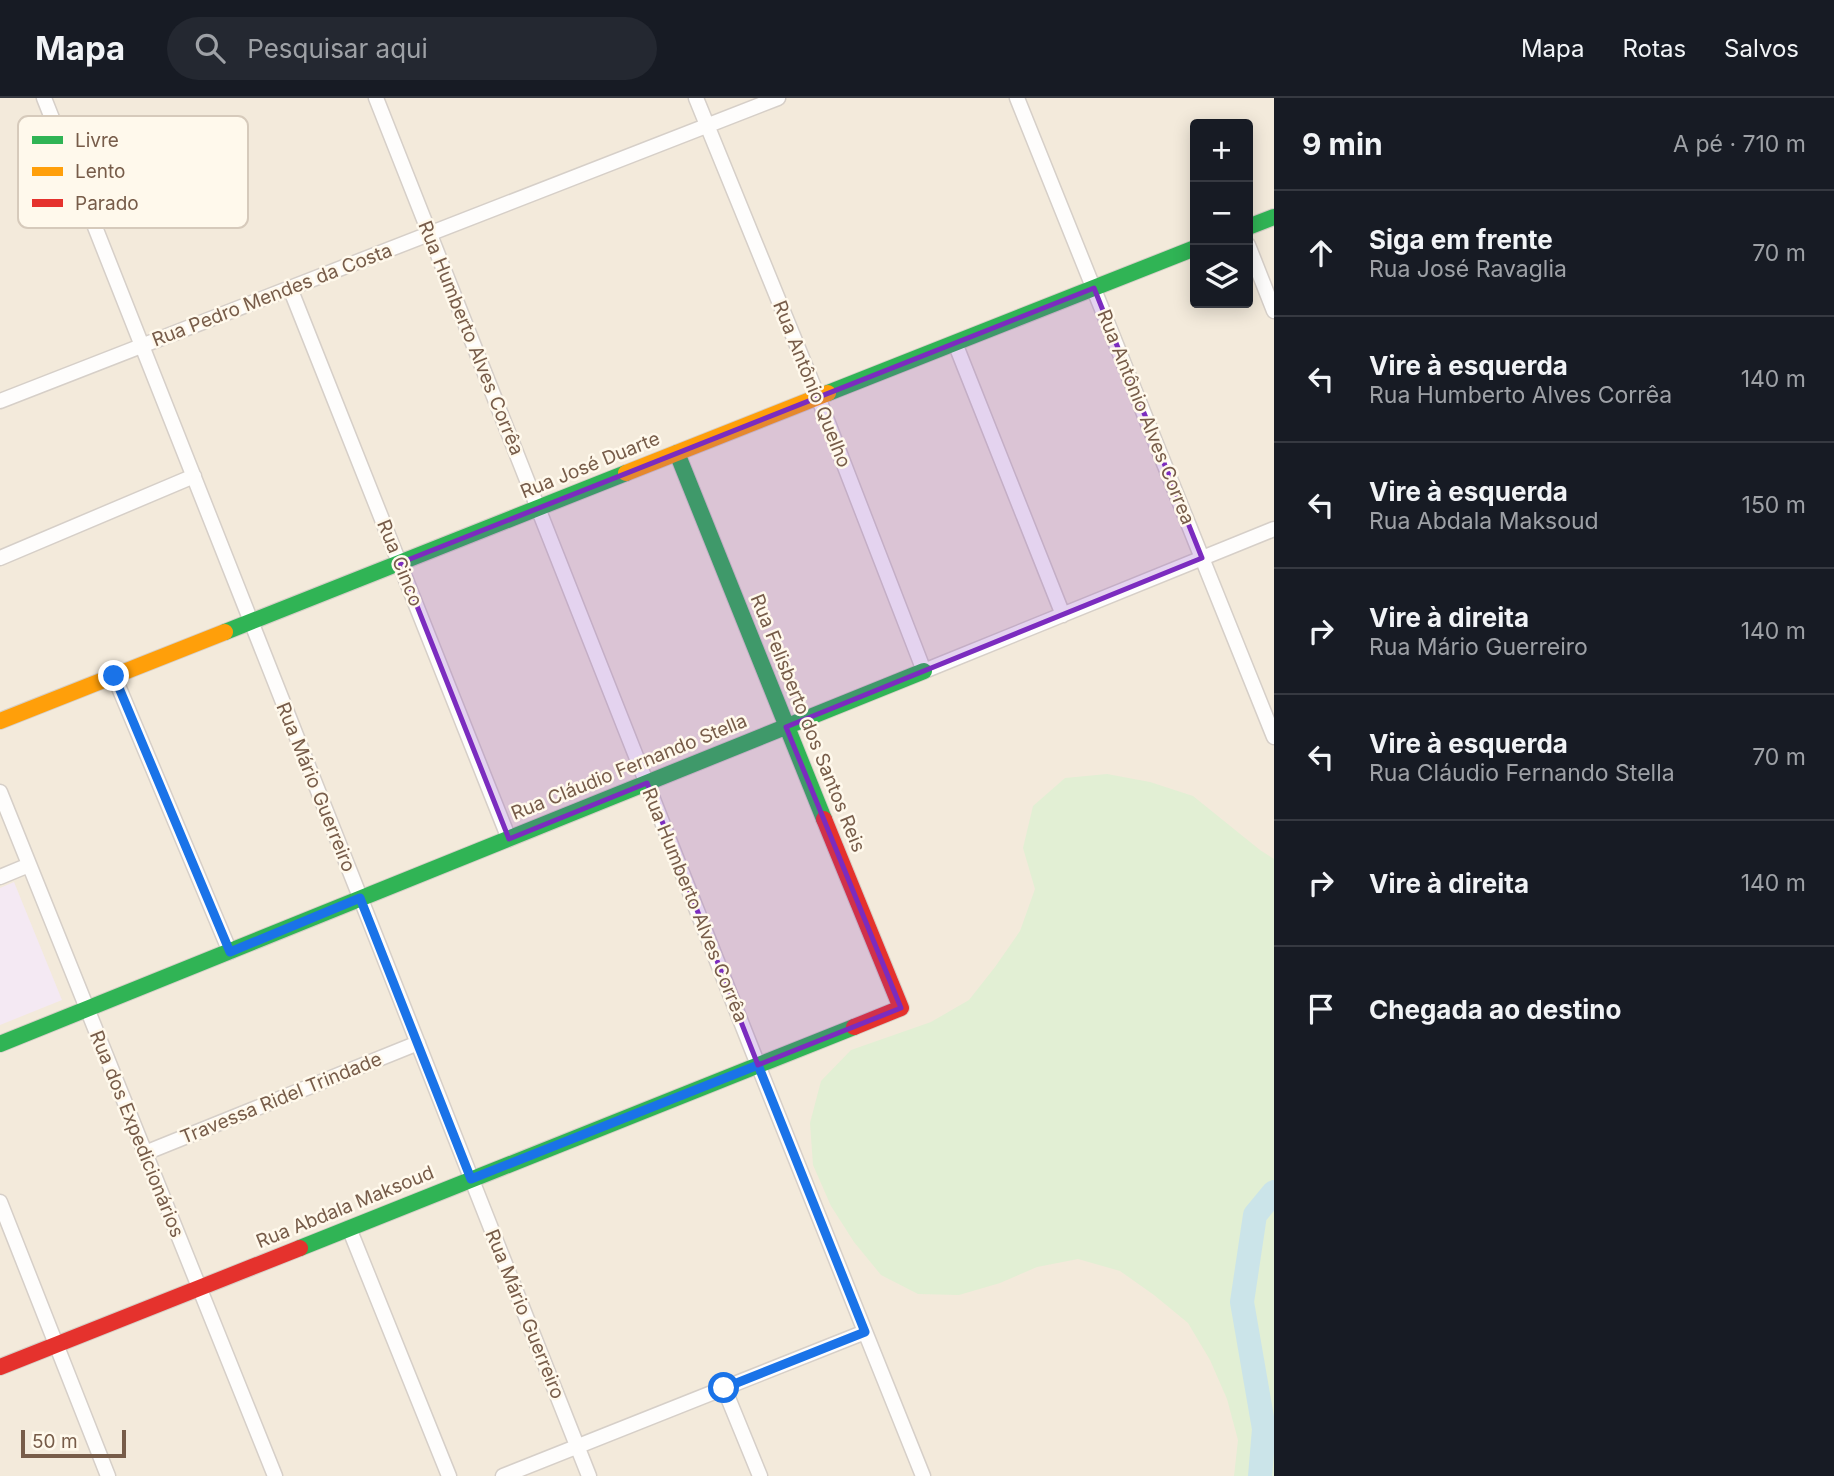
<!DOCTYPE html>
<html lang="pt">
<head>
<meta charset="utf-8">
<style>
	:root { --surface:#171b24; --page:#242831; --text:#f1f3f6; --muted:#9ea1a6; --line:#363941 }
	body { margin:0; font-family:Inter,sans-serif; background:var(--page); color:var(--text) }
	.controls { position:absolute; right:21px; top:21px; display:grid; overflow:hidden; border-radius:7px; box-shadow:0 4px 18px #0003 }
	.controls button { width:63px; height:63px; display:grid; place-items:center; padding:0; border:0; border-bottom:2px solid var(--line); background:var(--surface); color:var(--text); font:35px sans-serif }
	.scale { position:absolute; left:21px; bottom:18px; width:105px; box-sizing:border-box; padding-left:7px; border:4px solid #775c49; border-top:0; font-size:19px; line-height:24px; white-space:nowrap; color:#775c49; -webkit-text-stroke:5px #fff9ec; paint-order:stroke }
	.stop { position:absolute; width:21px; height:21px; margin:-16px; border:5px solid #1a73e8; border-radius:50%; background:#fff }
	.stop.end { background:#1a73e8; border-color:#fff; box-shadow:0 2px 7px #0008 }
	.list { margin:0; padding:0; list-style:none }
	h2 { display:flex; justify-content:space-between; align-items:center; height:91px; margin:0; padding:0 28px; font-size:30px }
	h2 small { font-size:23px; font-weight:400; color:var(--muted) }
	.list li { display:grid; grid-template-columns:46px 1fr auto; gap:21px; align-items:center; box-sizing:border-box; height:126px; padding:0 28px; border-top:2px solid var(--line) }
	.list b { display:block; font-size:26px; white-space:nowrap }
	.list p { margin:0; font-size:23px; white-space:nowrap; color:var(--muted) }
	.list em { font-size:23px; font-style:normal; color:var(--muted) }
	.icon { flex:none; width:38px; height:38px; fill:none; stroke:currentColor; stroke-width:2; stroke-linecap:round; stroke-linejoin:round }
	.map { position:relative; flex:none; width:1274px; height:1378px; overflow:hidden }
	header { display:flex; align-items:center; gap:42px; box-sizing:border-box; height:98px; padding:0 35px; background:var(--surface); border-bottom:2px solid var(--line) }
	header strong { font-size:33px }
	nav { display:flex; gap:38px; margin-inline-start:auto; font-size:24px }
	.search { width:490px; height:63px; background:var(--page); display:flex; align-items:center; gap:18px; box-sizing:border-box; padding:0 24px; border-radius:38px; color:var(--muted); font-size:26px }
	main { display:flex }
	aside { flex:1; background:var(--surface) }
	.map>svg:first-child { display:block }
	.residential { fill:#f3eadb; fill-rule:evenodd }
	.education { fill:#f4e9f3 }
	.green { fill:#e2efd4 }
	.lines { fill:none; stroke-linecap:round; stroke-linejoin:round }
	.river { stroke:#cbe4e9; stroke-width:24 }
	.street-casing { stroke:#d6cfc8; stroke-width:17 }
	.fast-casing { stroke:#d6cfc7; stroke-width:18 }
	.slow-casing { stroke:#d6cfc7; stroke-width:18 }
	.jam-casing { stroke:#d6cfc7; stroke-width:18 }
	.street { stroke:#fefdfc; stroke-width:14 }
	.fast { stroke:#30b455; stroke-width:16 }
	.slow { stroke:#ff9f0a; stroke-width:16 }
	.jam { stroke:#e5322d; stroke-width:16 }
	.route { stroke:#1a73e8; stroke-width:9 }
	.marked { fill:#7b2cbf; fill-opacity:0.2; stroke:#7b2cbf; stroke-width:5; stroke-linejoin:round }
	.labels { text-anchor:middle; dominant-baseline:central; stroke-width:5; stroke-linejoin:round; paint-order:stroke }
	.street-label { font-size:19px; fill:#775c49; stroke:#fff9ec }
	.key { fill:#fff9ec; stroke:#d6cabb; stroke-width:2 }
	.key-label { font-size:19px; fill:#775c49 }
</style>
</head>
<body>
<header>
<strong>Mapa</strong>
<div class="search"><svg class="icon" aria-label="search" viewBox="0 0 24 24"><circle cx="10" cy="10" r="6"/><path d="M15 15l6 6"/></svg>Pesquisar aqui</div>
<nav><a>Mapa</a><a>Rotas</a><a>Salvos</a></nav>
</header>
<main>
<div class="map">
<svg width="1274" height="1378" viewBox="0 0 1274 1378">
	<rect width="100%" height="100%" fill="#f7f3eb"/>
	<path class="residential" d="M0,0h1274v1378h-1274zM1195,26h53v179h-53z"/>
	<path class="education" d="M14,784l48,118 -62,25v-137z"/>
	<path class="green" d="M1107,676l43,8 43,14 67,54 14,9v617h-40l4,-36 -11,-41 -17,-39 -22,-37 -34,-28 -34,-24 -42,-12 -41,8 -37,16 -41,12 -41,-1 -37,-19 -27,-33 -23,-36 -18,-41 -3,-42 11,-42 30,-31 80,-28 38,-22 26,-33 25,-36 15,-42 -12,-41 10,-42 32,-28z"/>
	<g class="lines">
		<path class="river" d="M1260,1378l4,-47 -22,-127 13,-87 19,-23"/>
		<defs>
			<path id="street" d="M44,0l545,1378
				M376,0l382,967 165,411
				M696,0l122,299 106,274 350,-142
				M1017,0l257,639
				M1248,147l26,66
				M290,190l219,551
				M955,245l108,272
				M0,303l778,-303
				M0,460l194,-82
				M114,578l116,276
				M0,694l275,684
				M0,779l29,-12
				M145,1055l273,-110
				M0,1104l108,274
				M349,1130l100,248
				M724,1290l36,88
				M503,1378l362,-144"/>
			<path id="fast" d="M1248,129l26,-10
				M828,295l367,-145
				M677,355l147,366
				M225,534l401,-159
				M0,946l924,-373
				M300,1150l554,-221"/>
			<path id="slow" d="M626,375l202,-80
				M0,623l225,-89"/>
			<path id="jam" d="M824,721l77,189 -47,19
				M0,1269l300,-119"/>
		</defs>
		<use href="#street" class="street-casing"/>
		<use href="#fast" class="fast-casing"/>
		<use href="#slow" class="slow-casing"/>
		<use href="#jam" class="jam-casing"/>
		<use href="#street" class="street"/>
		<use href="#fast" class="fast"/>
		<use href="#slow" class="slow"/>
		<use href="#jam" class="jam"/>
	</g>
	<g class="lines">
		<path class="route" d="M114,578l116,276 130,-54 111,281 287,-114 107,267 -141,56"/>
	</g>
	<path class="marked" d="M1094,190l108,270 -416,169 115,281 -143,57 -111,-282 -138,56 -109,-276z"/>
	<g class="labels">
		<g class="street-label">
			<text transform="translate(272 197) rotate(-21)">Rua Pedro Mendes da Costa</text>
			<text transform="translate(471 240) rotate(68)">Rua Humberto Alves Corrêa</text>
			<text transform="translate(812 286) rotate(68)">Rua Antônio Quelho</text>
			<text transform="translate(1146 319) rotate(68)">Rua Antônio Alves Correa</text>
			<text transform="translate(590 367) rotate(-22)">Rua José Duarte</text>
			<text transform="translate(400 465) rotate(68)">Rua Cinco</text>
			<text transform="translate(808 625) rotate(68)">Rua Felisberto dos Santos Reis</text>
			<text transform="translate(629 669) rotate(-22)">Rua Cláudio Fernando Stella</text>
			<text transform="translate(316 689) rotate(68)">Rua Mário Guerreiro</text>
			<text transform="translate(695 807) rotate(68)">Rua Humberto Alves Corrêa</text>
			<text transform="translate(281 1000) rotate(-22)">Travessa Ridel Trindade</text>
			<text transform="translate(137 1036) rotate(68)">Rua dos Expedicionários</text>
			<text transform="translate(345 1109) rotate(-22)">Rua Abdala Maksoud</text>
			<text transform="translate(525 1216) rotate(68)">Rua Mário Guerreiro</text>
		</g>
	</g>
	<rect x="18" y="18" width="230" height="112" rx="10" class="key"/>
	<rect x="32" y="38" width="31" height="8" fill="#30b455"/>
	<rect x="32" y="69" width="31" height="9" fill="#ff9f0a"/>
	<rect x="32" y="101" width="31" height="8" fill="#e5322d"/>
	<g class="key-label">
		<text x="75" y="49">Livre</text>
		<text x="75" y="80">Lento</text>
		<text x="75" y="112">Parado</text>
	</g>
</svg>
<div class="controls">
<button>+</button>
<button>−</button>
<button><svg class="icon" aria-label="layers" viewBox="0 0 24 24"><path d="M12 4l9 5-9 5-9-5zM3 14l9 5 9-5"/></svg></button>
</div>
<div class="scale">50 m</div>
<div class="stop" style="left:724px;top:1290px"></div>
<div class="stop end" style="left:114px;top:578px"></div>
</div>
<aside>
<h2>9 min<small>A pé · 710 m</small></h2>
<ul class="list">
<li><svg class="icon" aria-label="ahead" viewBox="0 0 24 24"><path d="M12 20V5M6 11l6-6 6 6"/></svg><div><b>Siga em frente</b><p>Rua José Ravaglia</p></div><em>70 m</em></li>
<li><svg class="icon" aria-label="left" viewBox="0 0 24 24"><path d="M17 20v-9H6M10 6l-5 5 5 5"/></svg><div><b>Vire à esquerda</b><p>Rua Humberto Alves Corrêa</p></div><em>140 m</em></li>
<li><svg class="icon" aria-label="left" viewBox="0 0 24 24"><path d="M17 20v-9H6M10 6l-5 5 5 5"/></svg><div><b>Vire à esquerda</b><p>Rua Abdala Maksoud</p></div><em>150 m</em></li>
<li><svg class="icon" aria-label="right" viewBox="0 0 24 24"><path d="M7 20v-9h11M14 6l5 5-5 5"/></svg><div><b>Vire à direita</b><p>Rua Mário Guerreiro</p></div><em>140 m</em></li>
<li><svg class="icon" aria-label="left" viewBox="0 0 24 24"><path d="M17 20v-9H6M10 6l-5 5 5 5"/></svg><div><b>Vire à esquerda</b><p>Rua Cláudio Fernando Stella</p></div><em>70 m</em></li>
<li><svg class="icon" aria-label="right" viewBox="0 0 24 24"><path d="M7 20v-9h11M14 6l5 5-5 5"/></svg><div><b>Vire à direita</b></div><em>140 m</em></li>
<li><svg class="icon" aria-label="arrive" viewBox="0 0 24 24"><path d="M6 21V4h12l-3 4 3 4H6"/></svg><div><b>Chegada ao destino</b></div></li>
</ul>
</aside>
</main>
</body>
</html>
